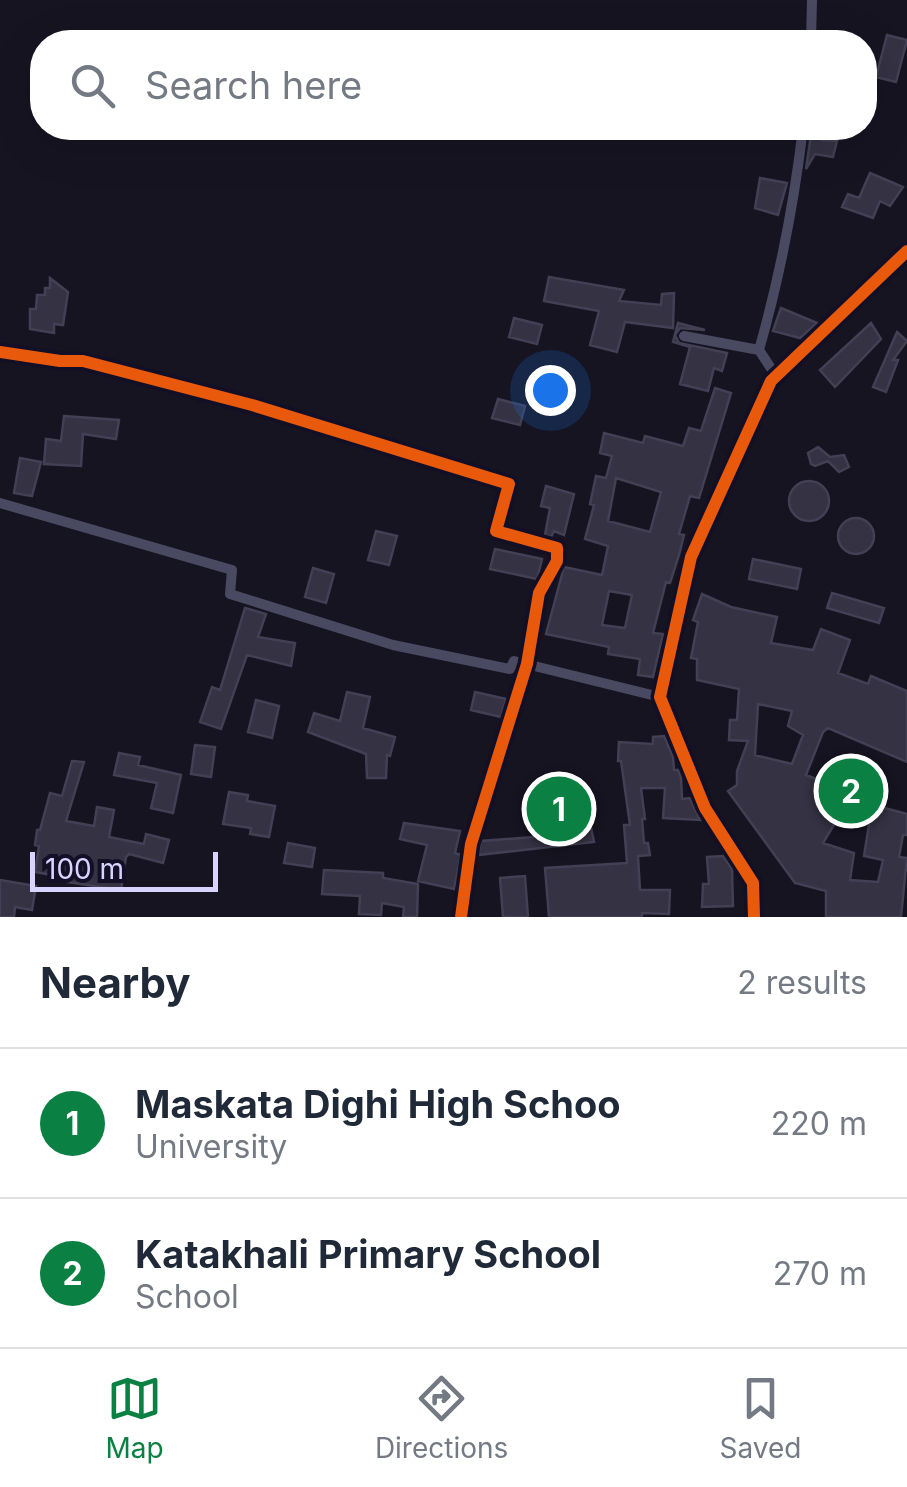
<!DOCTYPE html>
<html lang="en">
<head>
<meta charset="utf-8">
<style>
	:root { --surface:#fff; --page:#f2f2f3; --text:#1f2937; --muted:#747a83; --line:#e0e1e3; --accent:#0b8043 }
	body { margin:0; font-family:Inter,sans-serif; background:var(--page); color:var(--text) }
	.scale { position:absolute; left:30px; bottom:25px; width:188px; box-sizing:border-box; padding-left:10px; border:5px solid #d9d4ff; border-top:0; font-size:28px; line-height:35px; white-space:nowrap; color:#d9d4ff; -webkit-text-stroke:8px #130f26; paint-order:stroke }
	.you { position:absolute; left:550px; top:390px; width:35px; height:35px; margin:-25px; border:8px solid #fff; border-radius:50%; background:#1a73e8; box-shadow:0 0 0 15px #1a73e833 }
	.badge { display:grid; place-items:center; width:65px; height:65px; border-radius:50%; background:var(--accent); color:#fff; font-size:32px; font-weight:700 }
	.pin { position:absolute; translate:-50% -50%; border:5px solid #fff; box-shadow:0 2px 10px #0006 }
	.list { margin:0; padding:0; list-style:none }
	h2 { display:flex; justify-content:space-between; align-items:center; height:130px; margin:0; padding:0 40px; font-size:42px }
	h2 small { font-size:32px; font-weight:400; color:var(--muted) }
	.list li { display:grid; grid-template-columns:65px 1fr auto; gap:30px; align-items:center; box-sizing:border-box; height:150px; padding:0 40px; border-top:2px solid var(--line) }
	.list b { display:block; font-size:38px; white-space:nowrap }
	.list p { margin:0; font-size:32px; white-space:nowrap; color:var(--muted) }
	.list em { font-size:32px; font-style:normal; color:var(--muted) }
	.icon { flex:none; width:55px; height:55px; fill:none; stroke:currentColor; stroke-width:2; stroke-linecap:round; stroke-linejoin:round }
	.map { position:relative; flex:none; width:907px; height:917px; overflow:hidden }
	.search { position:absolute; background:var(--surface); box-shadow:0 10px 40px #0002; left:30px; right:30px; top:30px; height:110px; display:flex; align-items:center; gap:25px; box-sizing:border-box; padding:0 35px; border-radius:40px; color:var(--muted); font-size:38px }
	.sheet { height:430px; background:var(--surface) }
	nav { display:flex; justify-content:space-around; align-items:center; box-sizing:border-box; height:140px; border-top:2px solid var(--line); background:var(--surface); font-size:28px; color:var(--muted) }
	nav a { display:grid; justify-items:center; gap:5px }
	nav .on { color:var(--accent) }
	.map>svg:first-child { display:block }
	.building { fill:#343243; stroke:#433f54; stroke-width:2.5; fill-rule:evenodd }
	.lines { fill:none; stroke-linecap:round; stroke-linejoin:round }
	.street { stroke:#4a4962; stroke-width:10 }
	.secondary { stroke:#575674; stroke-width:14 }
	.cycleway-casing { stroke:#130f26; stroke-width:19 }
	.cycleway { stroke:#e8590c; stroke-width:12 }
</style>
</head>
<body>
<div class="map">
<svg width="907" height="917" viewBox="0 0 907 917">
	<rect width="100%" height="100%" fill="#161421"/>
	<path class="building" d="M887,35l20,5 -11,42 -20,-5z
		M812,128h11l-1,12 15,1 -4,16 -18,-3 -9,15z
		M870,173l33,14 -13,19 -10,-5 -7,17 -31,-11 6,-13 11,4z
		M760,178l27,5 -9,32 -23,-7z
		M549,277l75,13 -5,11 42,4 1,-11 12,-1 -1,35 -48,-6 -8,30 -27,-7 9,-34 -55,-10z
		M50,278l18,14 -5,33 -9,-1v9l-24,-4v-20h6l1,-14h8v-7h5z
		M781,308l36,15 -17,15 -27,-7z
		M514,318l28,7 -5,19 -28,-7z
		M678,323l27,7 -25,-2 -5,7 4,8 48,10 -5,18 -8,-3 -6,23 -28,-7 10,-37 -17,-5z
		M871,323l10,16 -46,48 -15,-17z
		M897,332l10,9 -14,19h5l-12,32 -13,-5z
		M715,388l16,5 -32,105 -9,-2 -11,38 5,1 -5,20 -9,28 -4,-1 -13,51 10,1 -10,43 -15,-2 2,-16 -32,-5 1,-7 -63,-13 18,-67 38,8 6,-29 -23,-7 9,-34 -4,-1 6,-28 10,2 6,-22 -12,-3 4,-20 39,10 2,-7 38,10 6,-18 12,3zM616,478l45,14 -11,40 -42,-11zM609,591l23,4 -7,33 -23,-3z
		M498,399l27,7 -5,19 -28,-7z
		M64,416l55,4 -3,19 -33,-5 -2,32 -37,-2 2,-25 15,2z
		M818,447l12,10 14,-2 5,12 -10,5 -11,-11 -13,5 -4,-2 -3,-11z
		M20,458l21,4 -9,34 -18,-3z
		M789 501a20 20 0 1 1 40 0a20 20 0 1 1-40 0Z
		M546,486l28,8 -10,41 -10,-4 -3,6 -6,-2 5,-27 -9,-2z
		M838 536a18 18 0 1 1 36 0a18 18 0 1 1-36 0Z
		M376,531l21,5 -8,29 -21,-5z
		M495,549l47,10 -5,20 -47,-10z
		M753,559l48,10 -4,20 -48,-10z
		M313,568l21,6 -8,29 -21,-6z
		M832,593l52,15 -5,15 -52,-15z
		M702,594l29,13 46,10 -6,26 42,7 8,-21 29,11 -12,33 30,11 3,-8 36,15v71l-79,-34 -5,4 -17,43 46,18 -2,6 23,9 1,-3 33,9v21h-4l-4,22 8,1 -6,59h-75v-26l-31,-8 -67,-92 9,-6v-14l11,-30 -19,-1 1,-20h7l2,-31 -42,-9v-21l-6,-1 7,-36 -5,-2zM758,704l34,7 -4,15 15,9 -11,29 -37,-9zM851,810l19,8 -6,38 19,4 -5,22 -28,-2 4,-27 -31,-10 15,-25 10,3z
		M245,608l21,6 -8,23 37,6 -4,23 -44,-11 -26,74 -21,-7 12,-35 8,3z
		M347,692l23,5 -7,31 32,9 -5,19 -3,-1 -1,23h-19l-1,-24 -58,-22 6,-19 26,8z
		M475,692l31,7 -5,18 -30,-7z
		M256,700l23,6 -7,32 -24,-6z
		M664,736l9,21 1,13h4l3,8 1,21 8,-1 10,22 -37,-2 2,-30h-24l4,31h-3l2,24h4l2,12 -12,1 2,34h30l-1,24 -27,-1v4h-93l-4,-49 82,-5 -3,-38h6l-9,-64h-3l1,-19 34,2v-7z
		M195,745l20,2 -4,30 -20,-3z
		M119,753l21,4 -2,8 43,10 -8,38 -22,-5 6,-25 -43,-8z
		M72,761l12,1 -18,59 28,5 3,-19 17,3 -5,27 35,7 2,-10 23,6 -6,23 -34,-9 -3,3 -5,33 -54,-8 1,-4 -33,-6 4,-26 -4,-1 2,-15h3l10,-37 12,3z
		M229,792l19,3 -1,6 28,5 -6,31 -19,-3 1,-6 -28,-4z
		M404,823l56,8 -5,22 6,2 -7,34 -36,-8 9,-36 -27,-6z
		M590,823l4,19 -116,13 3,-14 53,-4 -1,-10z
		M288,843l27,5 -3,19 -28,-4z
		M723,856l9,13 1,37 -31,1 1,-23h6l-2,-27z
		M324,870l59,3v5l35,6 -1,33h-14l1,-10 -22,-4 -1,12 -22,-1 1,-18 -38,-2z
		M525,876l3,41h-25l-3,-39z
		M0,880l36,6 -4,24 -17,-3 -1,10h-14z"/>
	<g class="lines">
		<path class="street" d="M811,42l1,-42
			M684,336l75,14c21,-74 35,-146 44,-222
			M759,350l17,26
			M0,352l60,9h23l169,44 257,79 -13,47 61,17v13l-18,32 -12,71 -56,180 -10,73
			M0,503l232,67 -2,24 163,51 117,24 4,-8 146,36"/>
		<path class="secondary" d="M754,917l-1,-34 -48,-75 -45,-111 31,-140 80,-176 136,-130"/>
		<defs>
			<path id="cycleway" d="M0,352l60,9h23l169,44 257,79 -13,47 61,17v13l-18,32 -12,71 -56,180 -10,73
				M754,917l-1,-34 -48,-75 -45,-111 31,-140 80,-176 136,-130"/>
		</defs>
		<use href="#cycleway" class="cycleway-casing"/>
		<use href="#cycleway" class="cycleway"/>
	</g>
</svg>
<div class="scale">100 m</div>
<div class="you"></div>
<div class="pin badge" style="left:559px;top:809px">1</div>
<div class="pin badge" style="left:851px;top:791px">2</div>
<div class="search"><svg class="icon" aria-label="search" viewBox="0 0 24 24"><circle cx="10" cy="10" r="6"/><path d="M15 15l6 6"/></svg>Search here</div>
</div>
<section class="sheet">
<h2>Nearby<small>2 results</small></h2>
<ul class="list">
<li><span class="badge">1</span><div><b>Maskata Dighi High Schoo</b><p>University</p></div><em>220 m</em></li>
<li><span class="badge">2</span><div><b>Katakhali Primary School</b><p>School</p></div><em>270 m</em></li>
</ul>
</section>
<nav>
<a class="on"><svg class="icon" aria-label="map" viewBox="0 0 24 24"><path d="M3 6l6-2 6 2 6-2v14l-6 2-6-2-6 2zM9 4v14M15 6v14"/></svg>Map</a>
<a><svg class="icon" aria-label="directions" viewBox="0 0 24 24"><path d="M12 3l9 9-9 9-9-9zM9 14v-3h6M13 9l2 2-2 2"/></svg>Directions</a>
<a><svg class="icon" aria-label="saved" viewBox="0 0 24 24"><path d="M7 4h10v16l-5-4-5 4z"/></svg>Saved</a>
</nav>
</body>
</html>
